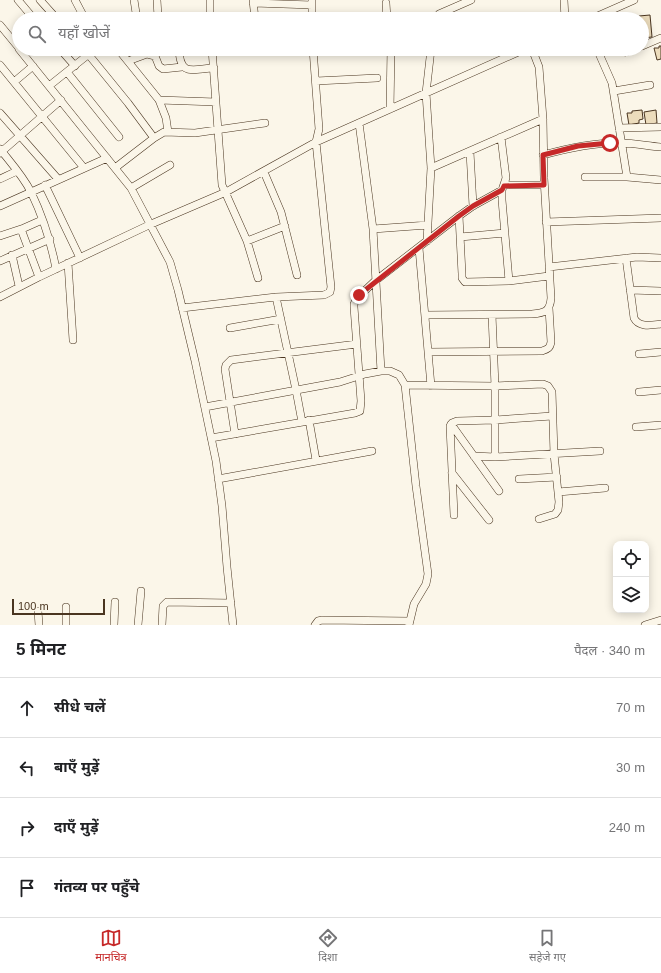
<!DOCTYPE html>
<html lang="hi">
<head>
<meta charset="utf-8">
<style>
	:root { --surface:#fff; --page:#f6f6f6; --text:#202124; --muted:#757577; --line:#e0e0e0; --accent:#c62828 }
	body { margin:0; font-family:Arial,"Noto Sans Devanagari",sans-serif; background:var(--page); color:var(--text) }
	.controls { position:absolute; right:12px; bottom:12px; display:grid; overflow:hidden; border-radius:8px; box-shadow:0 2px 10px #0003 }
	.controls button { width:36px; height:36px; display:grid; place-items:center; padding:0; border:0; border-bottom:1px solid var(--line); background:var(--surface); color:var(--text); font:20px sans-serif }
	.scale { position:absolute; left:12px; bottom:10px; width:93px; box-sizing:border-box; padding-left:4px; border:2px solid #4a3520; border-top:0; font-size:11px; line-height:14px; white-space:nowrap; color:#4a3520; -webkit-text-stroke:3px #fbf6e9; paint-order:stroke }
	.stop { position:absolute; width:12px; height:12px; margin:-9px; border:3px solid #c62828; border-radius:50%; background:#fff }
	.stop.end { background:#c62828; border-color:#fff; box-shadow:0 1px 4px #0008 }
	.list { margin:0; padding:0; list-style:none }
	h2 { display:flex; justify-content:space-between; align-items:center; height:52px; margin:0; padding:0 16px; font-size:17px }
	h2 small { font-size:13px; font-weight:400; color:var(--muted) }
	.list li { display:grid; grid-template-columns:26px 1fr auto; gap:12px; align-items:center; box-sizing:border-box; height:60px; padding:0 16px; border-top:1px solid var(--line) }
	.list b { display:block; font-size:15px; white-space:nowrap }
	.list em { font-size:13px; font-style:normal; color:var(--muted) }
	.icon { flex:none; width:22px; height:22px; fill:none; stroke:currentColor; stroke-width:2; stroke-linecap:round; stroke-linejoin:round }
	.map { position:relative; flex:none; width:661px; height:625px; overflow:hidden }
	.search { position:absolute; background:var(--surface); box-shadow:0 2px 10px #0003; left:12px; right:12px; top:12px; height:44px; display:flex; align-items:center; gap:10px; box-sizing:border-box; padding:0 14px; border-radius:22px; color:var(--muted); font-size:15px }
	.sheet { height:292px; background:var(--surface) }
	nav { display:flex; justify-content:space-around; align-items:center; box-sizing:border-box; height:56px; border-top:1px solid var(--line); background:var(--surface); font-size:11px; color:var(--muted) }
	nav a { display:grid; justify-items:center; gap:2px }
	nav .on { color:var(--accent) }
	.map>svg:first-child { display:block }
	.building { fill:#ecdcbc; stroke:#4a3520 }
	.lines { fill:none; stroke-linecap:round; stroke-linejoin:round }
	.minor-casing { stroke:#4a3520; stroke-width:8 }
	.minor { stroke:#fbf6e9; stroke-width:7 }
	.route { stroke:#c62828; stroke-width:5 }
</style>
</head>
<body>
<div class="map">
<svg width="661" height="625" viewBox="0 0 661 625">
	<rect width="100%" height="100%" fill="#fbf6e9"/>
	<path class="building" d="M650,15l2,22 -10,1v-19h-3v-3z
		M659,46h2v13l-4,1 -3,-12h5z
		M642,110l1,9 -4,1v3l-10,2 -2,-12h5v-2z
		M656,110l1,13 -11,2 -2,-13z"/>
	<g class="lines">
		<defs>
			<path id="minor" d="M18,0l16,19
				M40,0l17,19
				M75,0l10,19
				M134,0l2,13 2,5h30l3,1
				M157,0l1,17
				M253,0l2,19
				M312,0v19
				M564,0l1,19
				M253,3l59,2
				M386,3l1,16
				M191,19l19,-2
				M210,19v-19
				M435,19l4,-5 32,-14
				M591,19l43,-19
				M0,25l19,23
				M642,46l19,-8
				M19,49l112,139 39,74 8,28 17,71 21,100 6,45 5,61 6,58
				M60,49l15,17
				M84,49l44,54 26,35
				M118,49l41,51 7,18 2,14
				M179,49c1,28 13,20 35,19
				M212,49l10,136 25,56 11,37
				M597,49l15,34 15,94
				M626,52l8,-3
				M128,61l19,-7 8,2 4,10 4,3 19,-2
				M0,65l84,103
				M67,72l52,65
				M316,81l61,-3
				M14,82l19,-16
				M49,86l40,-32 9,-5
				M614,91l36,-6
				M159,100l57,2
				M390,109l1,-60
				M0,113l58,66
				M359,123l14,106 8,142
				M619,128l42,-1
				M501,137l5,41 -4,12v10l7,81
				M0,149c11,14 23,27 31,43 12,25 20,50 25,77
				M470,152l3,54
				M0,153l61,-53
				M543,155c25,-7 51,-13 78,-12 13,0 27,3 40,4
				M115,168l39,-30 10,-6 31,1 70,-10
				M431,168l112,-49
				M264,172l17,40 16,63
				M585,177h42l34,3
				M0,179l17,-8
				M45,185l35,73
				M504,185h40
				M131,188l39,-23
				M0,206l107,-48
				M459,216l3,58v4l3,4 44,-1 40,-5
				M546,222l115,-4
				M21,229l18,48
				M373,229l55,-4
				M0,236l24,-8 18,-8
				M460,237l45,-4
				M247,241l38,-15
				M427,241l4,-73 -5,-75 5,-44
				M419,248l12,138
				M12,255l7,31
				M626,258l8,60c5,10 18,7 27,6
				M0,261l50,-22
				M68,263l5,77
				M549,267l88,-10 24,1
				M630,290l31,1
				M0,297l39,-20 110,-52 77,-33 90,-50 209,-93
				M276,297l20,93 6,32
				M182,308l94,-11 48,-2 6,-3 1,-5 -15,-145 3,-13 -6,-80
				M425,315l107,-1c12,-1 18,-2 19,-16l-7,-120 -1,-59 -4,-52 -7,-18
				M492,315l3,71v71
				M230,328l51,-9
				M428,352l114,-1c6,-2 8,-3 9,-9l-2,-34
				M639,354l22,-2
				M405,385l90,1 48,-2 5,2 4,6 2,62 5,48 -1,8 -3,4 -16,5
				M639,392l22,-2
				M205,407l135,-25 25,-8 16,-3h9l9,4 6,10 11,101 12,88 -2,10 -12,20 -5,21
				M309,420l7,40
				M451,424l48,67
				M636,427l25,-2
				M235,434l-10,-65 1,-4 5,-5 126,-16
				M211,438l144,-25 5,-2 1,-10 -7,-94v-3l3,-6 18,-17 84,-65 14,-10 29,-16
				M474,456l21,1 105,-6
				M452,473l37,47
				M218,479l154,-28
				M519,479l38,-2
				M558,492l47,-4
				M454,515l-4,-89 2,-3 5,-2 38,-1 57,-4
				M66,607v18
				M38,611l1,14
				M114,625l1,-23
				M138,625l3,-34
				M162,625l1,-19 4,-4 64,1
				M315,625l3,-4 4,-1 88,1
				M645,625l16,-5"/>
		</defs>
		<use href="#minor" class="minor-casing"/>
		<use href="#minor" class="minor"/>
	</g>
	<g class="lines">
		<path class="route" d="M359,295l100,-79 14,-10 29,-16 2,-4 40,-1 -1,-30 35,-9 32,-3"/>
	</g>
</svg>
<div class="controls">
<button><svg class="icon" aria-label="locate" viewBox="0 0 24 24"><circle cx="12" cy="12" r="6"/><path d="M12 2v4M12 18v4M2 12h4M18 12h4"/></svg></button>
<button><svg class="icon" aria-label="layers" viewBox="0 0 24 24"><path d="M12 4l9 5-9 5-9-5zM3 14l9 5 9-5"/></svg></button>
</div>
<div class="scale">100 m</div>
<div class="stop" style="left:610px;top:143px"></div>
<div class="stop end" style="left:359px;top:295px"></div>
<div class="search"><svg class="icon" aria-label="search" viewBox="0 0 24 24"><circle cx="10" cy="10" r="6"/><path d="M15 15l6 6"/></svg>यहाँ खोजें</div>
</div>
<section class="sheet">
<h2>5 मिनट<small>पैदल · 340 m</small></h2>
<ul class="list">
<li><svg class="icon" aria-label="ahead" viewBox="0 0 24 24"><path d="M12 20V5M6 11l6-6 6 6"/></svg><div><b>सीधे चलें</b></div><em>70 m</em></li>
<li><svg class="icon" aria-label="left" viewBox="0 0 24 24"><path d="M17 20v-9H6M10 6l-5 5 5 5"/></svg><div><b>बाएँ मुड़ें</b></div><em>30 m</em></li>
<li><svg class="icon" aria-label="right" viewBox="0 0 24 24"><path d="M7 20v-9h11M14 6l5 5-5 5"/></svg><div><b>दाएँ मुड़ें</b></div><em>240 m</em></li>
<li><svg class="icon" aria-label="arrive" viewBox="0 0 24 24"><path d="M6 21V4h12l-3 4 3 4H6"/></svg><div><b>गंतव्य पर पहुँचे</b></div></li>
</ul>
</section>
<nav>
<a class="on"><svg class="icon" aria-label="map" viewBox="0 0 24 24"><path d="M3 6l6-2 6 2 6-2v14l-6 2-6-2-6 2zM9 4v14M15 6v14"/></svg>मानचित्र</a>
<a><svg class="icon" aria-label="directions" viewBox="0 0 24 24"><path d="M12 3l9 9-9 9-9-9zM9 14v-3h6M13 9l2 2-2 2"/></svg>दिशा</a>
<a><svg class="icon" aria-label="saved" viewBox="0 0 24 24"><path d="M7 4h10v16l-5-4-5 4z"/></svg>सहेजे गए</a>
</nav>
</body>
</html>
